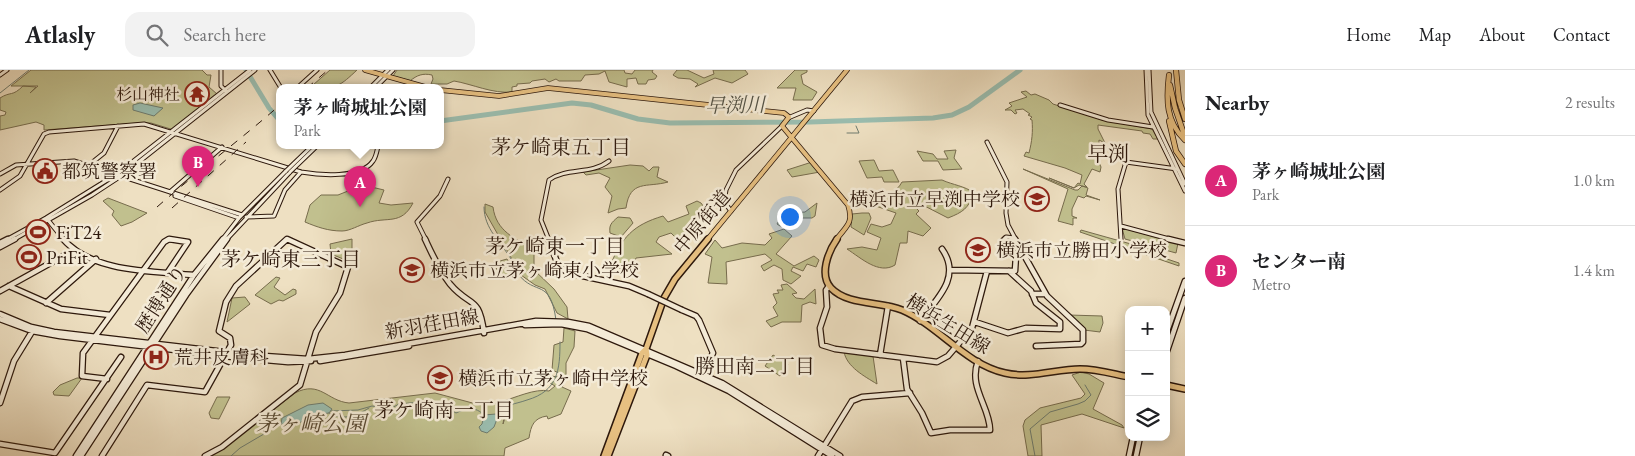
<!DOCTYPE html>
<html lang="en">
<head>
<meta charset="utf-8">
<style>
	:root { --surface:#fff; --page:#f2f2f2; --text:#202124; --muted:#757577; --line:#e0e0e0; --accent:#db2777 }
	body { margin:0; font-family:"EB Garamond","Noto Serif JP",serif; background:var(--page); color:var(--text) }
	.controls { position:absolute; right:15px; bottom:15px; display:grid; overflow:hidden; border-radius:10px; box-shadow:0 2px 12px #0003 }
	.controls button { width:45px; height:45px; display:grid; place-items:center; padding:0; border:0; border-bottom:1px solid var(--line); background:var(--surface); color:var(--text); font:25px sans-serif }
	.you { position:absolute; left:789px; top:146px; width:18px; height:18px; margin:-12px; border:4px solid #fff; border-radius:50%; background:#1a73e8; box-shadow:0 0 0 8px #1a73e833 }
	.badge { display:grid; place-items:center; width:32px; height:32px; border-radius:50%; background:var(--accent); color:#fff; font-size:16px; font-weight:700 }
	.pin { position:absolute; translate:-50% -41px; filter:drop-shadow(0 1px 2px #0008) }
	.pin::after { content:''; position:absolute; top:26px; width:18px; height:15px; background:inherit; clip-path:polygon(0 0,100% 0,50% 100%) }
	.popup { position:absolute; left:276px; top:14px; width:168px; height:65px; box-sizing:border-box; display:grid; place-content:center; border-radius:10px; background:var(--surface); filter:drop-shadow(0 1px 4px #0005); font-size:16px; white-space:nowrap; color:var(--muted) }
	.popup b { font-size:19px; color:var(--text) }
	.popup::after { content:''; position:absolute; left:50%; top:100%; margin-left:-10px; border:10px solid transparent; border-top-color:var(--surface) }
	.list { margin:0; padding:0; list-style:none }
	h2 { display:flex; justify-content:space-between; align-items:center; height:65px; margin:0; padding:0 20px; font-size:21px }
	h2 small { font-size:16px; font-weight:400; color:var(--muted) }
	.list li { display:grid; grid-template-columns:32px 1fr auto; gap:15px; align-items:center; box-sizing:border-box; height:90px; padding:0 20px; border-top:1px solid var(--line) }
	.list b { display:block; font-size:19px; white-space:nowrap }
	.list p { margin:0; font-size:16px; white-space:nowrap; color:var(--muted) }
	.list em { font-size:16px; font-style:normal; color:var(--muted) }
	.icon { flex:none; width:28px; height:28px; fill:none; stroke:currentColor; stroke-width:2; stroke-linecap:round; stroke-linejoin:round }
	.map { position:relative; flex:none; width:1185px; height:386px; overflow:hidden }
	header { display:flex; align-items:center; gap:30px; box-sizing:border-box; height:70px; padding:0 25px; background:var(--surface); border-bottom:1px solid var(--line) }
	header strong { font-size:24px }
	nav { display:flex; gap:28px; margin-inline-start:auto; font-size:18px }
	.search { width:350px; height:45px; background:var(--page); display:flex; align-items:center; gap:12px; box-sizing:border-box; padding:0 18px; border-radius:15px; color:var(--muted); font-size:19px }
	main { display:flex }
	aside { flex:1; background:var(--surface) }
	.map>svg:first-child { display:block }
	.green { fill:#c1c08e; stroke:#776c4d }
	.water { fill:#9abdaf; stroke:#6e7b6e }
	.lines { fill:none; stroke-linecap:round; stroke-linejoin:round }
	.stream { stroke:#6e7b6e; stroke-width:1 }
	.river { stroke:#9abdaf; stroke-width:5 }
	.secondary-far1-casing { stroke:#2d180c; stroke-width:5 }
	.secondary-casing { stroke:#2d180c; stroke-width:7 }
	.primary-far1-casing { stroke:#2d180c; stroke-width:5.5 }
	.primary-casing { stroke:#2d180c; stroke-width:8 }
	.highway-casing { stroke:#2d180c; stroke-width:6 }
	.secondary-far1 { stroke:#f4ebd7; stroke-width:3 }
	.secondary { stroke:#f4ebd7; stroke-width:4.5 }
	.primary-far1 { stroke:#e7c081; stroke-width:4 }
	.primary { stroke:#e7c081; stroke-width:5 }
	.highway { stroke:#e7c081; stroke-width:4.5 }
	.rail { stroke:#2d180c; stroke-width:1; stroke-dasharray:8 8; stroke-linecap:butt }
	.secondary-bridge-far1-casing { stroke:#2d180c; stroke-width:5; stroke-linecap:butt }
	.secondary-bridge-casing { stroke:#2d180c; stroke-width:7; stroke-linecap:butt }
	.secondary-bridge-far1 { stroke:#f4ebd7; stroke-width:3 }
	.secondary-bridge { stroke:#f4ebd7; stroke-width:4.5 }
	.labels { text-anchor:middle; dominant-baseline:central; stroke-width:5; stroke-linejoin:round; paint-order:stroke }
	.far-poi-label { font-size:16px; fill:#2d180c; stroke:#f4ebd7; text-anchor:end }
	.poi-label { font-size:19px; fill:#2d180c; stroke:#f4ebd7; text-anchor:start }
	.street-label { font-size:19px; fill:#2d180c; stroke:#f4ebd7 }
	.water-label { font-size:20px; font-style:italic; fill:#535245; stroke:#f4ebd7 }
	.neighbourhood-label { font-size:20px; fill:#2d180c; stroke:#f4ebd7 }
	.quarter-label { font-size:21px; fill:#2d180c; stroke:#f4ebd7 }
	.near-park-label { font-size:22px; font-style:italic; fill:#594a33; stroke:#f4ebd7 }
</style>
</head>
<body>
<header>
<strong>Atlasly</strong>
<div class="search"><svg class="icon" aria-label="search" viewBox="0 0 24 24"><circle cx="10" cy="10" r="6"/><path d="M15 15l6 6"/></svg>Search here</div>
<nav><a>Home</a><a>Map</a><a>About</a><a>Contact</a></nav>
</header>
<main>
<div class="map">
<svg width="1185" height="386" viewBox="0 0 1185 386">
	<rect width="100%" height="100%" fill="#eee0c2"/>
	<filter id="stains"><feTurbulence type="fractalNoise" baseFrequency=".004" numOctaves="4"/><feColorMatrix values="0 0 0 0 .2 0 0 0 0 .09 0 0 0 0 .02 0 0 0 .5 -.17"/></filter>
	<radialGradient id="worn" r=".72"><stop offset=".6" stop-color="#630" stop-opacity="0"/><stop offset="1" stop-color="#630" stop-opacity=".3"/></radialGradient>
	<path class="green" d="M31,0h171l5,5h4l-2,12 8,7 -43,36 -23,-7h-12l-95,7v-5l-8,-3 -36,8v-14l5,-1 1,-3 -6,-2v-12c11,-7 12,-1 23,-12l13,1 -6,6 8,-7h-27z
		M330,0h27c-16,15 -22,21 -44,15z
		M397,0h227l1,3 7,1 3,-4h18l-1,2 5,4 -2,3 -7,1 -2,4h-8l-2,-6 -9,1v8l-18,-5 -4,-11 -6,3 -14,1 -4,6h-22l-3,-2 -7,3 -4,-3 -13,2 -2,2 -13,1v2l-5,1v5c-19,2 -40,-8 -58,-11l-7,3h-16l2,-5 -1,-4c-9,-2 -15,0 -22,6l-17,-5z
		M677,0h10l17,8 10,-4 -1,-4h32l3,4 -16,9 -17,-5 -20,9 3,-3 -8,-5 -12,-1 -5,-3z
		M795,0h12v2l-6,3 2,9 14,8 -5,8h-19l3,-12h-19z
		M1026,21l5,4 4,-1 14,6 4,4 49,16 50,9 6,10h-5l-3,-5 -7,-1 -1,-2 -44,-6v4l7,14 -6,-3v16h-3l5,11 -1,5 -8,-3 -8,15 3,3 -5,-1 6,2 -2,7 14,5 -14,-4 -2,2 -6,-2 -6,13v7l5,2h-4v7l-15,-4 10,-32 -45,-20 52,21h3l4,-4 -3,-1 -5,3 -25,-10 25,10 4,-5 2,1 2,-9 -17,-7 -41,-12 2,-4 3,1c3,-12 4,-21 3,-33l-2,-1 2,-2 -4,-2 2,-1 -7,-5 -8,1 2,3 -2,1 -4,-4h-6l7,-4 -3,-3 18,-6 -6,-5z
		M956,80l-2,8 8,11 -19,1 -5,-9h-15l-6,-10 16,3 4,5h11l-4,-8z
		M874,90l5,11 14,-1 6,12h-15l-2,-5 -15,1 -8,-17z
		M812,92l8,10 -28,5 -5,-7z
		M630,95l13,1 6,5 4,-4h6l-2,10 11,5c-21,6 -38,-3 -42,26l-8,1 -10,4 4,-17 -7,-9 5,-9 -11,-5 -13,2 -3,-3z
		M942,110c11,5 23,6 32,13 -6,16 -11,19 -26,25l-35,-18 -3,2 9,9 -3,3 15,14 -8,8 -15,-5 -1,12h-7l-5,22c-16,10 -34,-7 -48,-16l15,-2 15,3 4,-12 -14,-6 4,-8 11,3 9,-3 5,-11 -29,-10c12,-4 30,-10 35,-21z
		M363,115l21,5 -5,13 12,2 22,-2c-12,23 -26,13 -46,20 -8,2 -17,8 -25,8 -14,0 -25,-4 -37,-9l5,-17 11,-10h17z
		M108,128l39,15 -15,9 -11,4 -9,-11 2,-4 -11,-10z
		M697,131l4,2 8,11 -15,11 -5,10 -14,2 -4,-4 -12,4 -3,5 16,12 -36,4 -6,13 -20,-5c12,-29 23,-41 53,-50l5,6 21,-8 -3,-8z
		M817,133l-2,13 -3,2h-24l1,7 -9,1 -3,-2 3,-5 -2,-5 27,-2z
		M485,134l8,3c3,24 22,32 41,42v21l20,19 13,18 1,12 -11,-6 -12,-24 -10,-4 -14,-10 -36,-63z
		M862,143h7l2,5 -7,17 -13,-8 1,-13z
		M618,147l12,1 3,5 -12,14 -11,-4c-1,-8 1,-10 8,-16z
		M1122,158l56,15 -2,10 -51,-14z
		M784,159l8,7 -16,18 18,12 20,-10 5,4 -3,7 -9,-3 -4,7 -10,-4 -2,4 10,5 -10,8 -8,-4 -1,-11 -8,-4 -10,6 -3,-5 11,-6 -7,-6 -39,8 1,22 -19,-1 4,-26 -7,-3 10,-14 7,8 20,-5 23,2 7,-7 -3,-4z
		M1081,160l82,23 1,5 15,5v3l-99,-34z
		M352,169v12l3,7 -2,5 -22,-9 -1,-10z
		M507,189l8,15 -13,4 -9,-15z
		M276,207l4,1 -6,9 11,8 8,-6 3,1v4l-13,7 -4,-1 -8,4 -16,-9z
		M787,214l10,9 -5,1 4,4 8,1 11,-10 1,15 -6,-2 -8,3 -1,17h-19l-11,5 -5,-6 12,-5 -5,-9 4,-4 -4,-9 6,-1 -2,-3h6l-2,-5z
		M245,227l5,7 -23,18 5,-24z
		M1069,245l33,1 1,7 -3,9 -16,-2z
		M564,258l11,3 -1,16 -8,16v16l-4,8 9,4 -10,23 -13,5 -1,-3c-13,2 -16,9 -18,22l-24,10 -1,8h-294l13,-7 72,-56c25,-13 32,8 54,10l86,-10 45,12 18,-2 6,14 -1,7 2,-6 -5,-16c15,-4 35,-14 49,-11l6,-5 -5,-3 1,-7 7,1 1,-4 -7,-3 2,-25 9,-3z
		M844,282l29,4 4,28c-13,-8 -30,-17 -33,-32z
		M773,285l15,9 -8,12 -15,-10z
		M1081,302l8,2 15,9 -11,26 29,16 2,3 -42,-14 -41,11 1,31h-14l-5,-30 2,-6 15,-12 41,-10 4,-4 -13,-19z
		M77,308h5l-13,18 -15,-1 -1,-3 7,-7z
		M217,327h13l-11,22 -8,-1 -2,-5z"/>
	<path class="water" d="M140,33l23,5 -9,8 -21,-6v-5z
		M323,333l9,6 -3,4c-20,1 -28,15 -48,11l1,-6 26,-13z
		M496,344l1,5 -3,8 -7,6 -6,-2 -2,-4 3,-3 2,-9z"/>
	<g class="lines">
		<path class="stream" d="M0,23l29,-23
			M847,63h12l-3,-7
			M484,137c0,22 17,35 27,52
			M518,204c18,23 32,3 38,46
			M331,341l27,-1 14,-4 18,3 9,-5 32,-3 12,4 13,8c11,-5 19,-7 28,2
			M329,343c15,8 27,3 40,-5
			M496,344c12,-11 17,-9 31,-14 31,-9 33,-30 33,-58
			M231,386l9,-8 41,-24
			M1035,386l-5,-27 20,-17 28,-8 7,-3 6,-6 -6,-10"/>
		<path class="river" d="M246,0l23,38 11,13
			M440,51l132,-18 19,2 47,14 32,4 140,-1 123,-4 19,-3 17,-8 51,-37"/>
		<defs>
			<path id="secondary-far1" d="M221,0v16l5,5
				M270,0l11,18
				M1146,0l2,45 37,76
				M1149,0l2,42 34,72
				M0,5l7,-5
				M297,18l20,-18
				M370,18l18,-18
				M375,18l18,-18
				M1060,35l48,15 45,7
				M788,48l19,-8 7,1
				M987,72l20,40 -1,31 2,12 8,15
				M89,95l15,-12 14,-27
				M0,104l16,-9 58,-4 168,54
				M0,120l20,-14 24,-42 5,-2 95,-8 157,48c18,3 60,7 72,-11 3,-4 4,-10 5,-15
				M170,122l52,-45
				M175,126l64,22
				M731,141l-7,-9 2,-12 10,-20 46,-44
				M246,147l28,-1 11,-26 16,-18
				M48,150l16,20
				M1121,156l52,14
				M1121,169l-3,-50 8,-27 51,7
				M6,170l40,-22 71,-44 133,-104
				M13,170l79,-45 29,-19 134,-106
				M168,170h6
				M222,170l17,-22 47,-47
				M226,170l64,-68
				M286,170h3
				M426,170l-9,-18 23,-26 8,-17
				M549,170l-8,-20 8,-40c18,-13 42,-5 60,-19
				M1004,170l2,-3 9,1"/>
			<path id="secondary" d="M63,169c30,34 89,32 131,36
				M425,169c7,15 14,31 25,45 20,24 29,10 34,49
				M548,169l11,28 10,6 60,13 19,8
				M1015,169l32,57 36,34v12l-2,2 -45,2
				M1168,169l17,4
				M0,173l8,-4
				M0,177l15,-8
				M951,200l64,1 1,-16 -13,-14 2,-2
				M9,216l52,23 49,6
				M829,216l-3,4 1,17 -7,21 2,17 13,4 102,13 11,-6 24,-28 15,-57
				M0,221l74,-41
				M1032,224h13
				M46,233l50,-44
				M682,240l14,6 3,4 14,33 -11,22
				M0,244l31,13 23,5 197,23 57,4 37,-4 191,-34 32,1 21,4 133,57 118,73
				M0,249l32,12 28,5 181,22 47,4 23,-1
				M920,251c17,-22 42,-44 22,-72
				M975,252l33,11 18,-5 34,1v-7l-24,-19 -5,-12 -22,-20
				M525,255l36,-1 26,5 89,37 53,25 103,65
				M1166,264l19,-53
				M1166,284l19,-56
				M880,285l8,-49
				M903,288l4,31 15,24 9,20 19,-3h40c0,-23 -22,-43 -12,-69
				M320,291l89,-15
				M107,309l-25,-3 1,-23 81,-111 5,-3 19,3 -20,30
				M0,333l14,-42 19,-31
				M0,374l55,9 66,-96
				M666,385l2,1
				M76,386l118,-181 29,-36
				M81,386l105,-161 41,-56
				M102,386l45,-71 58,7 26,-47 -1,-7 -11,-7 7,-29 10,-16 51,-47 61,28 -8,26 -24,39 -16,53 -78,62 -17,9
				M818,386l34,-55 10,-4 48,-4
				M1129,386l4,-19
				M1136,386l4,-19"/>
			<path id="primary-far1" d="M365,0l64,18
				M440,20l59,6 49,-8 236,25 5,4 -7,9 66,79c6,19 -2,21 -12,35
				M707,170l140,-170"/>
			<path id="primary" d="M837,169c-9,13 -18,36 -6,49 17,18 50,13 71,22 37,16 63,54 103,63 25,6 51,-4 75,-4 17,0 33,5 49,8
				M1166,315l19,4
				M604,386l38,-103 4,-4
				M608,386l39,-101 -1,-6 18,-51 11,-19 33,-40"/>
			<path id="highway" d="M1176,0l3,30 6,19
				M1169,5c-3,25 -3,47 16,65
				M1170,15l5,23 10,29
				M1169,51l7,30 9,13"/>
		</defs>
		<use href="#secondary-far1" class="secondary-far1-casing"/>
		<use href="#secondary" class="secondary-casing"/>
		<use href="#primary-far1" class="primary-far1-casing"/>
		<use href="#primary" class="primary-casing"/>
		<use href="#highway" class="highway-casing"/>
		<use href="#secondary-far1" class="secondary-far1"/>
		<use href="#secondary" class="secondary"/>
		<use href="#primary-far1" class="primary-far1"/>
		<use href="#primary" class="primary"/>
		<use href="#highway" class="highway"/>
		<path class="rail" d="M307,18l21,-18
			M157,137c40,-35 83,-67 123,-102
			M172,138l74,-66"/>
		<defs>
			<path id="secondary-bridge-far1" d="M286,101l26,-25
				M290,102l27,-26"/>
			<path id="secondary-bridge" d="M648,224l34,16"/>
		</defs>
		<use href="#secondary-bridge-far1" class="secondary-bridge-far1-casing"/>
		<use href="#secondary-bridge" class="secondary-bridge-casing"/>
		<use href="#secondary-bridge-far1" class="secondary-bridge-far1"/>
		<use href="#secondary-bridge" class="secondary-bridge"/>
	</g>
	<defs>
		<symbol id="temple-ring" viewBox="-11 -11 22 22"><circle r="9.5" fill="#f4ebd7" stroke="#8f2418" stroke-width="1.5"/><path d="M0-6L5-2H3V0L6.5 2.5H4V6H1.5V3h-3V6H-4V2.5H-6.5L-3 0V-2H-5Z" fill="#8f2418"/></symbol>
		<symbol id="civic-ring" viewBox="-11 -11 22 22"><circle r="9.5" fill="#f4ebd7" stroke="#8f2418" stroke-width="1.5"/><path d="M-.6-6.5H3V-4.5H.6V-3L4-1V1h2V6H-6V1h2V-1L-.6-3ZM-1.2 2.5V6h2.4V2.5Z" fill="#8f2418"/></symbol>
		<symbol id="school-ring" viewBox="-11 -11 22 22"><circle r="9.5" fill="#f4ebd7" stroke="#8f2418" stroke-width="1.5"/><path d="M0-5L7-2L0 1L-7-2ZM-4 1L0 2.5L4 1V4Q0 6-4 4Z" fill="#8f2418"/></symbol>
		<symbol id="stadium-ring" viewBox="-11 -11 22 22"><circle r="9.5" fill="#f4ebd7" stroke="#8f2418" stroke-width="1.5"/><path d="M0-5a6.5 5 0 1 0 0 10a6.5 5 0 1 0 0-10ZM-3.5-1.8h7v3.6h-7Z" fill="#8f2418"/></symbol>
		<symbol id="hospital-ring" viewBox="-11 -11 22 22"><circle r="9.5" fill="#f4ebd7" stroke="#8f2418" stroke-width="1.5"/><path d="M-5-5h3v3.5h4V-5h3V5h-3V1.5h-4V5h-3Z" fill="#8f2418"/></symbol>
	</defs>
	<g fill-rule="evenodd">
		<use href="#temple-ring" x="183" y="10" width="28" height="28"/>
		<use href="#civic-ring" x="31" y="87" width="28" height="28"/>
		<use href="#school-ring" x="1023" y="115" width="28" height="28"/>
		<use href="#stadium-ring" x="24" y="148" width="28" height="28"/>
		<use href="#school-ring" x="964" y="166" width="28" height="28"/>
		<use href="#stadium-ring" x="15" y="173" width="28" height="28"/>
		<use href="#school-ring" x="398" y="186" width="28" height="28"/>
		<use href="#hospital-ring" x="142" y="273" width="28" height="28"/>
		<use href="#school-ring" x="426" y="294" width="28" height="28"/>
	</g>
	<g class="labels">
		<g class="far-poi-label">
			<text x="180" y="24">杉山神社</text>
		</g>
		<g class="poi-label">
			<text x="62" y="101">都筑警察署</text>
			<text x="1020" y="129" text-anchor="end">横浜市立早渕中学校</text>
			<text x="56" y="162">FiT24</text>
			<text x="996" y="180">横浜市立勝田小学校</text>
			<text x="46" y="187">PriFit</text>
			<text x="430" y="200">横浜市立茅ヶ崎東小学校</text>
			<text x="174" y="287">荒井皮膚科</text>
			<text x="458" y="308">横浜市立茅ヶ崎中学校</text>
		</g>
		<g class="street-label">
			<text transform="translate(702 152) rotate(-50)">中原街道</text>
			<text transform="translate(161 229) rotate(-57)">歴博通り</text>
			<text transform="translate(432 254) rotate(-10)">新羽荏田線</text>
			<text transform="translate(948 254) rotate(32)">横浜生田線</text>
		</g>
		<g class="water-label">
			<text transform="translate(735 35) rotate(-1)">早渕川</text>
		</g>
		<g class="neighbourhood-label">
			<text x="561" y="77">茅ケ崎東五丁目</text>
			<text x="555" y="176">茅ケ崎東一丁目</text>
			<text x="291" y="189">茅ケ崎東三丁目</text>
			<text x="755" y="296">勝田南二丁目</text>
			<text x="444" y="340">茅ケ崎南一丁目</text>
		</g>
		<g class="quarter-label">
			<text x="1108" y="83">早渕</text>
		</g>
		<g class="near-park-label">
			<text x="311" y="353">茅ヶ崎公園</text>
		</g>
	</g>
	<rect width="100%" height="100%" filter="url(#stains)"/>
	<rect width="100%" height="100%" fill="url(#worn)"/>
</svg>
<div class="controls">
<button>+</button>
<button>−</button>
<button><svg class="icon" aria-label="layers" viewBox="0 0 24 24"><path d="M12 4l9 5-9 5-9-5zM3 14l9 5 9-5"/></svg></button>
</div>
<div class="you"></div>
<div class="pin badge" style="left:360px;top:137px">A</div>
<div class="popup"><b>茅ヶ崎城址公園</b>Park</div>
<div class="pin badge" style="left:198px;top:117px">B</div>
</div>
<aside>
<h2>Nearby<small>2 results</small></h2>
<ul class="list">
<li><span class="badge">A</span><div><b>茅ヶ崎城址公園</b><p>Park</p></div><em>1.0 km</em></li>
<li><span class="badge">B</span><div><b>センター南</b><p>Metro</p></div><em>1.4 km</em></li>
</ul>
</aside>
</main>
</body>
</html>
